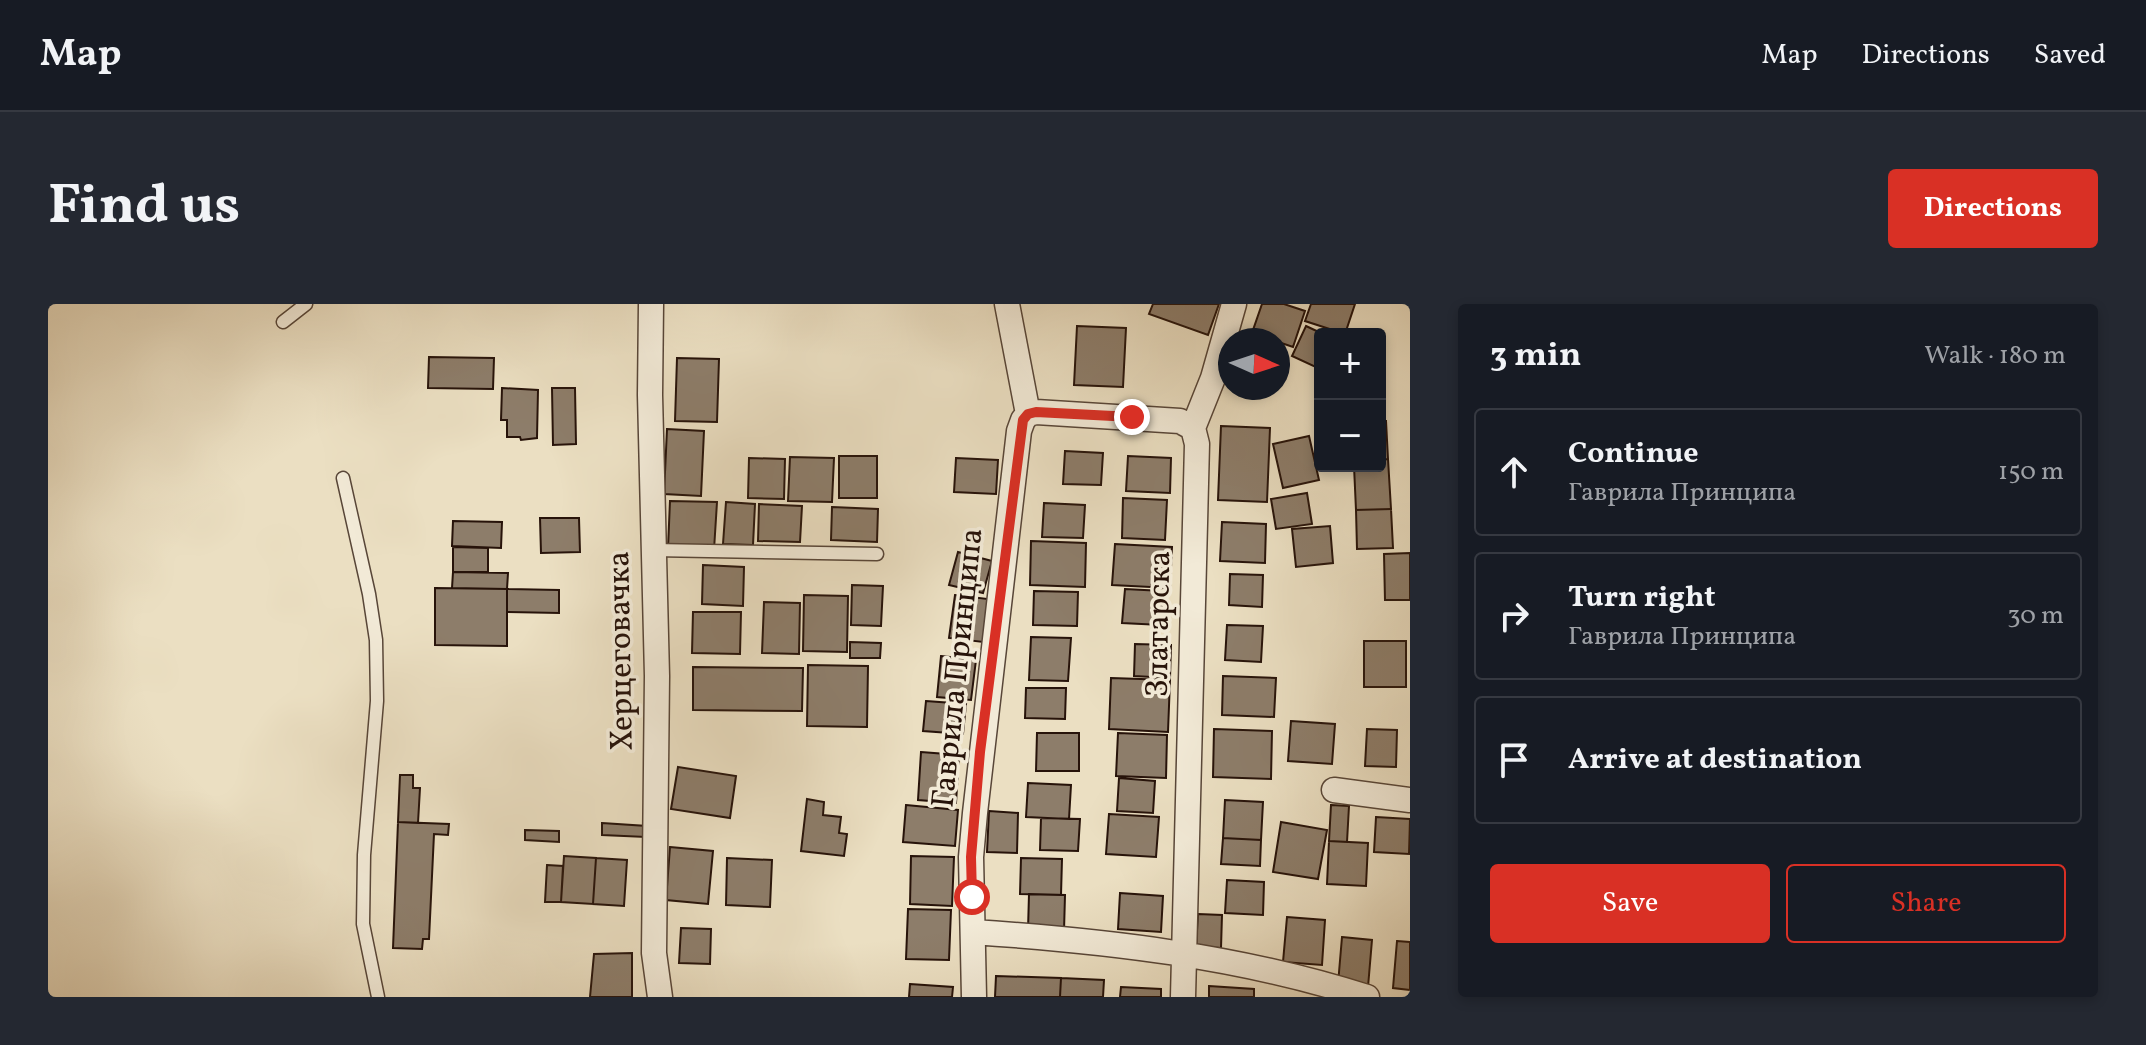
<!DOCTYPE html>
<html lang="en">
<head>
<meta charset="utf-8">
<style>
	:root { --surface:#171b24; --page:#242831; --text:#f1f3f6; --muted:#9ea1a6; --line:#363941; --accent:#d93025 }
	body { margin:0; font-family:Vollkorn,serif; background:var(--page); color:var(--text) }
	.controls { position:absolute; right:24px; top:24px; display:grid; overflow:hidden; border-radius:8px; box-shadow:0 4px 12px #0003 }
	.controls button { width:72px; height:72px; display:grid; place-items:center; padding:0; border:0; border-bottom:2px solid var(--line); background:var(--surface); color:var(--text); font:40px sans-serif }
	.compass { position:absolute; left:1170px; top:24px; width:72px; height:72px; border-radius:50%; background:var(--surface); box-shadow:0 4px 12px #0003; rotate:93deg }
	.stop { position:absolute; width:24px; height:24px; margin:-18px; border:6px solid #d93025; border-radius:50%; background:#fff }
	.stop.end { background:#d93025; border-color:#fff; box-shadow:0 2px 8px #0008 }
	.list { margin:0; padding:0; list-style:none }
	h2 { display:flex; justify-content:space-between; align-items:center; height:104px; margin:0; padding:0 32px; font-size:34px }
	h2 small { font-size:26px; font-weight:400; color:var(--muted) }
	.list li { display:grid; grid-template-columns:52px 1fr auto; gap:24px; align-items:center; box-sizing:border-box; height:128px; margin:0 16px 16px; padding:0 16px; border:2px solid var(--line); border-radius:8px }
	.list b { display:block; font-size:30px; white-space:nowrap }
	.list p { margin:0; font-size:26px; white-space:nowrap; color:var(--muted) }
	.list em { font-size:26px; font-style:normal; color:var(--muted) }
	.actions { display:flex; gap:16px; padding:24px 32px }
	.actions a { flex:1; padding:18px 0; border:2px solid var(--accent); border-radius:8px; text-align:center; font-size:28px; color:var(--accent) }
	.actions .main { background:var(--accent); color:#fff }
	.icon { flex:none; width:44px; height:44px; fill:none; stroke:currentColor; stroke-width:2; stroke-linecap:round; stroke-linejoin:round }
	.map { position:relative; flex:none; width:1362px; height:693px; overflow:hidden; border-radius:8px }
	header { display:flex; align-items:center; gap:48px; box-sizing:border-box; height:112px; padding:0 40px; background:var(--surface); border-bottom:2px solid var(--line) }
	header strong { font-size:38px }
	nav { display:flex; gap:44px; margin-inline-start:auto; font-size:28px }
	.intro { display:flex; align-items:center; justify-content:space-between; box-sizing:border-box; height:192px; padding:0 48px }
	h1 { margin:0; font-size:56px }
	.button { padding:20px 36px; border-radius:8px; background:var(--accent); color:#fff; font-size:28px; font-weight:700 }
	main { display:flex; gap:48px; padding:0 48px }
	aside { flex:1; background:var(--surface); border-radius:8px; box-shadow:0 4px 12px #0003 }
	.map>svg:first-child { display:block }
	.building { fill:#8d7d6a; stroke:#27130a; stroke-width:2 }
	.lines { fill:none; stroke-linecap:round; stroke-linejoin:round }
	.lane-casing { stroke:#584638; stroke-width:15 }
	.street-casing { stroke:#584638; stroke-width:27 }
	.lane { stroke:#f2ead7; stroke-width:12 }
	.street { stroke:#f2ead7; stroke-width:24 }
	.route { stroke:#d93025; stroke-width:10 }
	.labels { text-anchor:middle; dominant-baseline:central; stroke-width:7; stroke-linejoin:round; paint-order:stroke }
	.street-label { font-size:32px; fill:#27130a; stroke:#f2ead7 }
</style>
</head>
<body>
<header>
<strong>Map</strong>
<nav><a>Map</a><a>Directions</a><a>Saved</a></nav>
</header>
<div class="intro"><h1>Find us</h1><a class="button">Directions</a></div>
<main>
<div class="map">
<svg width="1362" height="693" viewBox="0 0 1362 693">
	<rect width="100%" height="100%" fill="#ebdfc2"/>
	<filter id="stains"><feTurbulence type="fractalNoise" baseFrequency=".0025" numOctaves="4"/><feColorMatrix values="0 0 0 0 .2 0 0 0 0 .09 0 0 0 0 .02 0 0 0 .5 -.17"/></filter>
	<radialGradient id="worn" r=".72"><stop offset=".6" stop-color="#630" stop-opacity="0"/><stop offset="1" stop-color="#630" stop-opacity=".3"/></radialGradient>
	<path class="building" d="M1105,0h66l-11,31 -59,-21z
		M1214,0h22l21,7 -12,36 -41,-14z
		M1263,0h44l-10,30 -40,-13z
		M1029,22l49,2 -3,59 -49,-2z
		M1258,22l17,8h-3v35l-28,-13z
		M381,53l65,1 -1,31 -65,-1z
		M629,54l42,1 -2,63 -42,-1z
		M454,84l36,2 -1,48 -16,2 -1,-3h-13v-17h-6z
		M504,84h23l1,56 -23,1z
		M1332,117h6l2,38 -8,1z
		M1173,122l49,2 -3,74 -49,-2z
		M619,125l37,2 -3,65 -37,-2z
		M1261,132l10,44 -36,8 -10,-44z
		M1017,147l38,2 -2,32 -38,-1z
		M791,152h38v42h-38z
		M1080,152l43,2 -1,35 -44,-2z
		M742,153l44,1 -2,44 -44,-1z
		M701,154l36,1 -1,40 -36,-1z
		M908,154l42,2 -2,34 -42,-2z
		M1340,155l3,50 -35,1 -2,-44h26v-6z
		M1259,189l5,31 -36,5 -5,-30z
		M1075,194l44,2 -2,40 -43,-2z
		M622,197l47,1 -3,48 -46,-2z
		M678,198l29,2 -2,41 -30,-1z
		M996,199l41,2 -2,33 -41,-1z
		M711,200l43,2 -2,36 -42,-1z
		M784,203l46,2 -1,33 -46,-2z
		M1343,205l2,39 -36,1 -1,-39z
		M492,214h39l1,34 -39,1z
		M405,217l49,1 -1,26 -49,-2z
		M1174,218l44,2 -1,39 -45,-2z
		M1282,222l3,37 -37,4 -4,-38z
		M983,237l55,2 -1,44 -55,-2z
		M1067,240l57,3 -2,41 -58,-3z
		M405,243l35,1v24h-35z
		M910,248l34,9 -9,32 -34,-8z
		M1362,249v47h-25l-1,-46z
		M655,261l41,2 -1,39 -41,-2z
		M405,268l55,1 -1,16 -55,-1z
		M1182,270l33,1 -1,32 -33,-2z
		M804,281l31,1 -2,40 -30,-1z
		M387,284l72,1v57l-72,-1z
		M459,285l52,1v23l-52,-1z
		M1077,285l38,2 -2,34 -39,-2z
		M986,287l44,1 -1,34 -44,-1z
		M756,291l44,1 -1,56 -44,-1z
		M907,291l33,4 -5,43 -34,-4z
		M716,298l36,1 -1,51 -37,-1z
		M645,308h48l-1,42 -48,-1z
		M1179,321l36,1 -2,36 -36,-2z
		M983,333l40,1 -3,43 -39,-1z
		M1316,337h42v46h-42z
		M802,338l31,1 -1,15h-30z
		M1087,340l36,1 -1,33 -36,-2z
		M893,352l35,4 -5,40 -34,-3z
		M760,361l60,1 -1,61 -60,-1z
		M645,363l110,1 -1,43 -109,-1z
		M1175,372l53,2 -2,39 -52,-2z
		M1063,374l59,2 -2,52 -59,-3z
		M978,384h40l-1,31 -40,-1z
		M878,397l40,3 -3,30 -40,-3z
		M1243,417l44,3 -3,40 -44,-3z
		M1166,425l58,2 -1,48 -58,-2z
		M1319,425l30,1 -1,37 -31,-1z
		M989,429h42v38h-43z
		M1070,429l49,2 -1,43 -50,-2z
		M873,448l38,3 -3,48 -38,-3z
		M630,463l58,9 -6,42 -59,-9z
		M352,471h13v13h7l-2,35 -20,-1z
		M1071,474l36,3 -2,32 -36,-2z
		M980,479l43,2 -2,34 -43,-2z
		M759,495l17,3 -1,13 18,2 -2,16 8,1 -3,22 -43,-5z
		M1177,496l38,2 -2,38 -38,-2z
		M858,501l52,5 -3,36 -52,-4z
		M1283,501l18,1 -2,36 -18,-1z
		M941,507l29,2 -1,40 -30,-1z
		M1061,510l50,3 -3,40 -50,-3z
		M1328,513l34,2 -1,35 -35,-2z
		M993,514l39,1 -2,32 -38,-1z
		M350,518l51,2 -1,11 -14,-1 -5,105h-6l-1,10 -29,-1z
		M1233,518l46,8 -9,49 -45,-7z
		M554,519l45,3 -1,11 -44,-2z
		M477,526l34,1v11l-34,-2z
		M1175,534l38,2 -1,26 -39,-2z
		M1281,537l39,2 -2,43 -39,-2z
		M622,543l43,4 -5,53 -42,-4z
		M516,552l32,2 -3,46 -32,-2z
		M863,552l43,1 -2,49 -42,-2z
		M548,554l31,2 -3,46 -31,-2z
		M679,554l45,2 -2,47 -44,-2z
		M973,554l41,1 -1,36 -41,-1z
		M499,561l16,1 -2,36h-16z
		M1179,576l37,2 -1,33 -38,-2z
		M1072,589l43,3 -2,36 -43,-3z
		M981,590l36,1 -1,36 -36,-1z
		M860,605l43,1 -2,50 -43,-1z
		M1150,610l24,1 -1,33 -25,-1z
		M1239,613l38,3 -3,45 -39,-3z
		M633,624l30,1 -1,35 -31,-1z
		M1294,633l30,3 -4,47 -30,-3z
		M1349,637l13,1v48l-17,-2z
		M584,649v44h-42l4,-43z
		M948,672l65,2 -1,19h-65z
		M1013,674l43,2 -1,17h-43z
		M862,680l43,3 -1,10h-43z
		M1161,682l45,3v8h-45z
		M1073,683l40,2v8h-41z"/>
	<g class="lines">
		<defs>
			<path id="lane" d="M235,18l23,-18
				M295,174l26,116 7,46 1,61 -13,154 -1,69 15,73
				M605,246l224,4"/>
			<path id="street" d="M603,0l-1,91 7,281 -3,277 6,44
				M980,110l8,-2 144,9 13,7
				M1286,486l76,10
				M925,628c134,9 266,24 394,65
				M926,693l-3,-140 4,-44 44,-382 4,-11 5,-6 -21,-110
				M1135,693l14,-553 -4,-16 20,-50 21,-74"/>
		</defs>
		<use href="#lane" class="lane-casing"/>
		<use href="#street" class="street-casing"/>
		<use href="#lane" class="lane"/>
		<use href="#street" class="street"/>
	</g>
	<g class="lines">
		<path class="route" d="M924,593l-1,-40 9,-105 43,-332 5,-6 8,-2 96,5"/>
	</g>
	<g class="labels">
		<g class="street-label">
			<text transform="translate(1112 320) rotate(-89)">Златарска</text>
			<text transform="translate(574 347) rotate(-91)">Херцеговачка</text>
			<text transform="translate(911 364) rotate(-84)">Гаврила Принципа</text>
		</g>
	</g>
	<rect width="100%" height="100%" filter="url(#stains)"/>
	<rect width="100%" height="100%" fill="url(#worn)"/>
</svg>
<div class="controls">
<button>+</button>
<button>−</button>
</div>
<svg class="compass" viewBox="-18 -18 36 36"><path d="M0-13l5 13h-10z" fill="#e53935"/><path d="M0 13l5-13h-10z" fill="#9ea1a6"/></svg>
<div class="stop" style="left:924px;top:593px"></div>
<div class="stop end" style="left:1084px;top:113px"></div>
</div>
<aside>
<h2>3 min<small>Walk · 180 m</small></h2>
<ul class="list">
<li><svg class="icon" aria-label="ahead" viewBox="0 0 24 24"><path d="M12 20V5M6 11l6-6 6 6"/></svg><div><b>Continue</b><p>Гаврила Принципа</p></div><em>150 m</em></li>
<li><svg class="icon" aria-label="right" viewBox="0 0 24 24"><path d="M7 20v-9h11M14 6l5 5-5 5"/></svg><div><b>Turn right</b><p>Гаврила Принципа</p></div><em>30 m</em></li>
<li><svg class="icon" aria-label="arrive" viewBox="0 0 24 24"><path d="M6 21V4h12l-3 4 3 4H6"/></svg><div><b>Arrive at destination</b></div></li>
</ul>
<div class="actions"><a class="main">Save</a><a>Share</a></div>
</aside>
</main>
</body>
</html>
